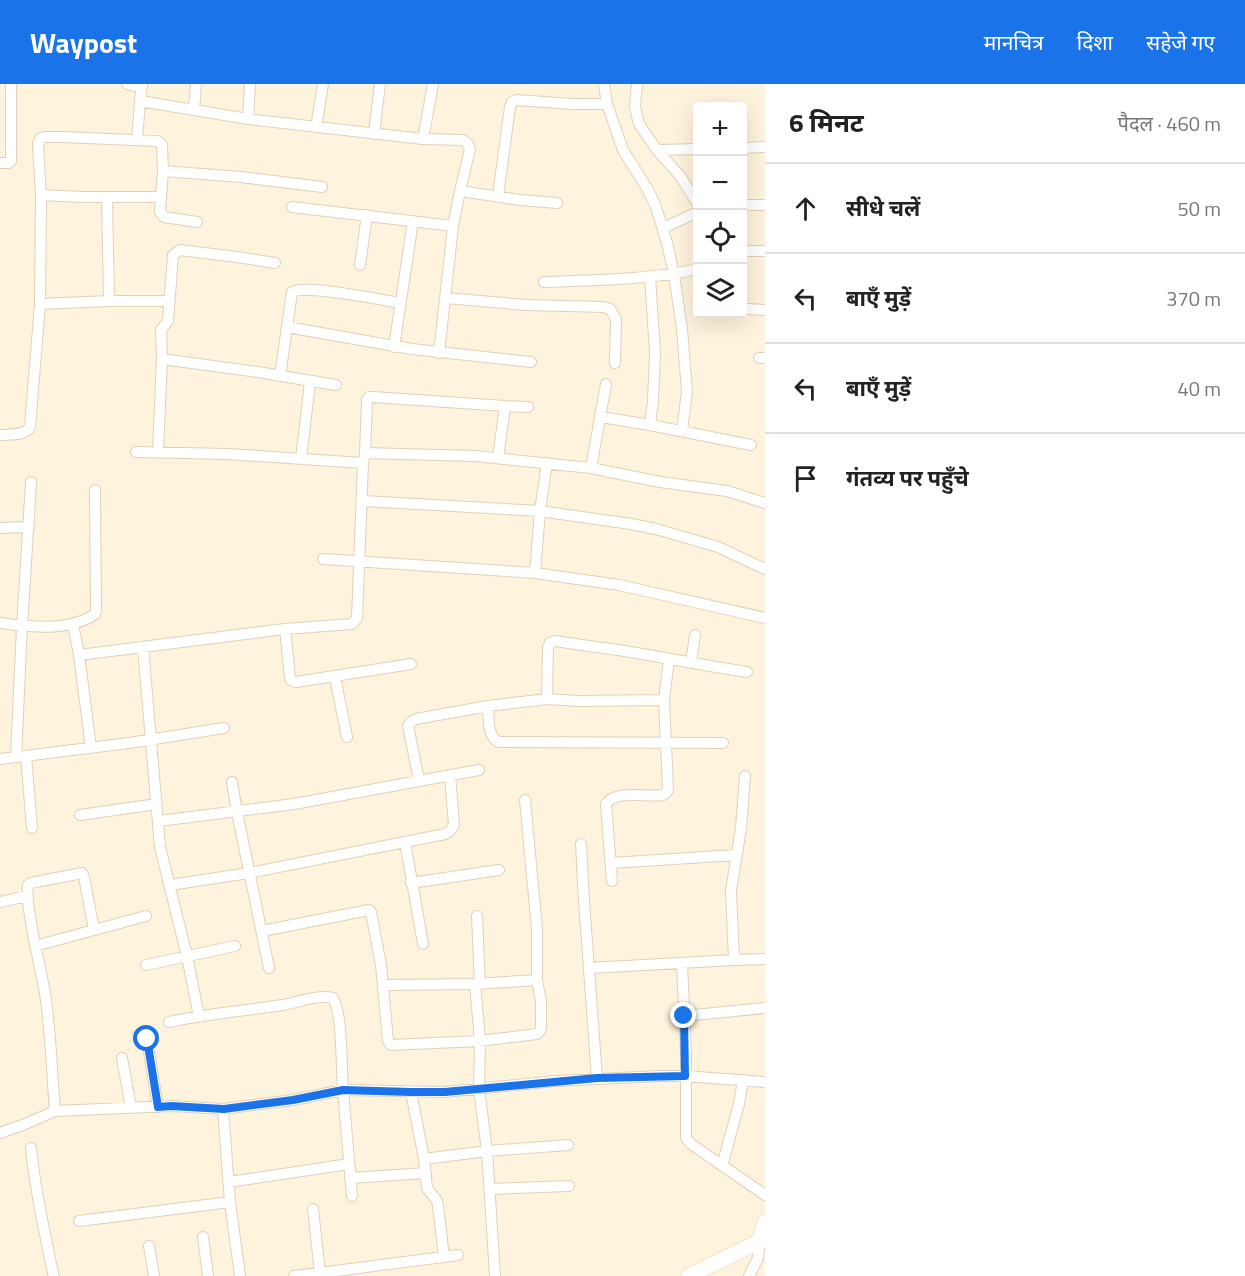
<!DOCTYPE html>
<html lang="hi">
<head>
<meta charset="utf-8">
<style>
	:root { --surface:#fff; --page:#f6f6f6; --text:#222; --muted:#767676; --line:#e0e0e0; --accent:#1a73e8 }
	body { margin:0; font-family:"Titillium Web","Noto Sans Devanagari",sans-serif; background:var(--page); color:var(--text) }
	.controls { position:absolute; right:18px; top:18px; display:grid; overflow:hidden; border-radius:6px; box-shadow:0 6px 24px #0002 }
	.controls button { width:54px; height:54px; display:grid; place-items:center; padding:0; border:0; border-bottom:2px solid var(--line); background:var(--surface); color:var(--text); font:30px sans-serif }
	.stop { position:absolute; width:18px; height:18px; margin:-14px; border:4px solid #1a73e8; border-radius:50%; background:#fff }
	.stop.end { background:#1a73e8; border-color:#fff; box-shadow:0 2px 6px #0008 }
	.list { margin:0; padding:0; list-style:none }
	h2 { display:flex; justify-content:space-between; align-items:center; height:78px; margin:0; padding:0 24px; font-size:26px }
	h2 small { font-size:20px; font-weight:400; color:var(--muted) }
	.list li { display:grid; grid-template-columns:39px 1fr auto; gap:18px; align-items:center; box-sizing:border-box; height:90px; padding:0 24px; border-top:2px solid var(--line) }
	.list b { display:block; font-size:22px; white-space:nowrap }
	.list em { font-size:20px; font-style:normal; color:var(--muted) }
	.icon { flex:none; width:33px; height:33px; fill:none; stroke:currentColor; stroke-width:2; stroke-linecap:round; stroke-linejoin:round }
	.map { position:relative; flex:none; width:765px; height:1192px; overflow:hidden }
	header { display:flex; align-items:center; gap:36px; box-sizing:border-box; height:84px; padding:0 30px; background:var(--accent); color:#fff }
	header strong { font-size:28px }
	nav { display:flex; gap:33px; margin-inline-start:auto; font-size:21px }
	main { display:flex }
	aside { flex:1; background:var(--surface) }
	.map>svg:first-child { display:block }
	.lines { fill:none; stroke-linecap:round; stroke-linejoin:round }
	.street-casing { stroke:#e2cfb9; stroke-width:12 }
	.secondary-casing { stroke:#e8d1b7; stroke-width:16 }
	.street { stroke:#fff; stroke-width:10 }
	.secondary { stroke:#fff; stroke-width:15 }
	.route { stroke:#1a73e8; stroke-width:8 }
</style>
</head>
<body>
<header>
<strong>Waypost</strong>
<nav><a>मानचित्र</a><a>दिशा</a><a>सहेजे गए</a></nav>
</header>
<main>
<div class="map">
<svg width="765" height="1192" viewBox="0 0 765 1192">
	<rect width="100%" height="100%" fill="#fef4dd"/>
	<g class="lines">
		<defs>
			<path id="street" d="M127,0l15,3
				M142,0l-2,17 108,18 175,20 40,1 5,4 2,5 -10,42
				M604,0l3,20 16,46 25,40 8,17 11,36 7,31 8,55 5,62 -5,40
				M637,0l-2,23 4,17 18,26 24,27 17,28
				M194,26l2,-26
				M248,35l2,-35
				M316,43l7,-43
				M374,50l6,-50
				M423,55l10,-55
				M137,56l3,-39
				M742,64l23,-1
				M657,66l41,-1
				M0,79h9l2,-2v-77
				M163,87l78,6 81,10
				M41,111l-3,-51 2,-5 4,-2h18l96,4 4,4 1,26 -3,41 4,5 33,5
				M498,112l12,-89 2,-5 4,-2 57,4h34
				M742,121h23
				M292,123l161,19
				M663,144l35,-16
				M742,167h23
				M360,181l7,-50
				M544,198c51,-2 103,-2 154,-13
				M446,214l80,7 78,2 6,2 6,10 -1,44
				M109,217h60
				M40,220l69,-3 -2,-103
				M747,225l18,1
				M287,243l125,22 119,13
				M394,263l19,-126
				M439,269l14,-127 7,-35 60,9 37,3
				M759,274h6
				M162,275l-1,-29 7,-9 5,-66 7,-5 57,7 38,6
				M280,292l12,-84c14,-8 89,8 109,11
				M505,322l23,1
				M601,333l49,8 101,20
				M650,341l3,-24 2,-49 -5,-75
				M0,351c10,-1 25,1 30,-8l10,-123 1,-109 41,2h79
				M136,368l92,2 135,9 2,-10 110,3 116,12 69,14 67,9 38,12
				M158,368l4,-93 96,13 78,13
				M365,369l2,-53 2,-3h4l132,9 -7,52
				M301,375l9,-77
				M591,384l15,-84
				M363,417l177,10 91,13 25,5 62,18 47,22
				M0,444l29,-1
				M323,475l212,14 84,12 146,33
				M535,489l5,-62 7,-48
				M0,539c30,4 69,9 95,-9l1,-3 -1,-121
				M73,540l6,31 12,93
				M285,545l5,49 1,2 5,2 115,-18
				M143,563l17,200 27,109 12,61
				M79,571l206,-26 67,-5 5,-6 6,-155
				M691,579l4,-28
				M335,593l12,60
				M547,615l1,-52 2,-4 4,-2 71,10 91,16 31,5
				M488,622c1,12 -1,29 10,36l225,1
				M26,672l6,72
				M16,673l6,-131 9,-144
				M0,675l129,-16 95,-15
				M419,696l-11,-54 3,-4 5,-3 72,-13 59,-7 32,2 85,-1
				M232,698l5,30 32,156
				M80,731l77,-11
				M159,737l135,-17 185,-34
				M405,758l18,102
				M581,760l3,57 13,177
				M611,779l125,-8
				M612,797l-6,-77c10,-15 42,-6 57,-9l4,-3 1,-4 -4,-88 5,-41
				M411,799l88,-13
				M170,801l79,-12 196,-39 5,-3 4,-6 -4,-50
				M0,818l27,-6
				M477,832l3,68
				M262,847l107,-21 2,2 10,53 7,76 3,4 89,-4 57,-7 3,-3 1,-4v-26l-4,-21v-51l-12,-129
				M35,862l111,-30
				M734,876l-3,-69 10,-63 4,-52
				M682,879l4,88v87l5,6 74,51
				M146,881l89,-19
				M589,884l145,-8 31,-1
				M383,901l92,-1 62,-4
				M684,932l81,-8
				M169,938c37,-8 75,-11 113,-17 15,-2 35,-11 51,-7 10,17 8,71 10,92 3,36 6,71 9,106
				M147,955l11,68
				M122,974l9,50
				M411,1008l13,67 3,29 10,13 1,5 6,51
				M223,1025l7,93 10,74
				M55,1027c-3,-37 -4,-74 -9,-111 -4,-27 -11,-52 -15,-78 -2,-13 -5,-25 -3,-37l3,-2 51,-10 2,4 10,53
				M0,1049l25,-9 30,-13 116,-5 52,3 70,-9 50,-10 102,2 111,-11 104,-5h25l80,6
				M31,1064c3,30 8,57 14,86 3,14 5,28 9,42
				M424,1075l63,-8 -8,-62 1,-48 -5,-57
				M722,1082l17,-62 4,-24
				M350,1094l76,-5
				M229,1098l120,-18
				M490,1105l79,-3
				M79,1137l151,-19
				M203,1153l5,39
				M149,1162l5,30
				M294,1192l26,-3 -7,-64
				M320,1192v-3l138,-18
				M495,1192l-8,-125 81,-6
				M749,1192l9,-18 2,-17"/>
			<path id="secondary" d="M689,1192l71,-35 5,-19"/>
		</defs>
		<use href="#street" class="street-casing"/>
		<use href="#secondary" class="secondary-casing"/>
		<use href="#street" class="street"/>
		<use href="#secondary" class="secondary"/>
	</g>
	<g class="lines">
		<path class="route" d="M147,955l11,68 13,-1 53,3 69,-9 50,-10 68,2h34l152,-14 88,-2 -1,-60"/>
	</g>
</svg>
<div class="controls">
<button>+</button>
<button>−</button>
<button><svg class="icon" aria-label="locate" viewBox="0 0 24 24"><circle cx="12" cy="12" r="6"/><path d="M12 2v4M12 18v4M2 12h4M18 12h4"/></svg></button>
<button><svg class="icon" aria-label="layers" viewBox="0 0 24 24"><path d="M12 4l9 5-9 5-9-5zM3 14l9 5 9-5"/></svg></button>
</div>
<div class="stop" style="left:147px;top:955px"></div>
<div class="stop end" style="left:684px;top:932px"></div>
</div>
<aside>
<h2>6 मिनट<small>पैदल · 460 m</small></h2>
<ul class="list">
<li><svg class="icon" aria-label="ahead" viewBox="0 0 24 24"><path d="M12 20V5M6 11l6-6 6 6"/></svg><div><b>सीधे चलें</b></div><em>50 m</em></li>
<li><svg class="icon" aria-label="left" viewBox="0 0 24 24"><path d="M17 20v-9H6M10 6l-5 5 5 5"/></svg><div><b>बाएँ मुड़ें</b></div><em>370 m</em></li>
<li><svg class="icon" aria-label="left" viewBox="0 0 24 24"><path d="M17 20v-9H6M10 6l-5 5 5 5"/></svg><div><b>बाएँ मुड़ें</b></div><em>40 m</em></li>
<li><svg class="icon" aria-label="arrive" viewBox="0 0 24 24"><path d="M6 21V4h12l-3 4 3 4H6"/></svg><div><b>गंतव्य पर पहुँचे</b></div></li>
</ul>
</aside>
</main>
</body>
</html>
